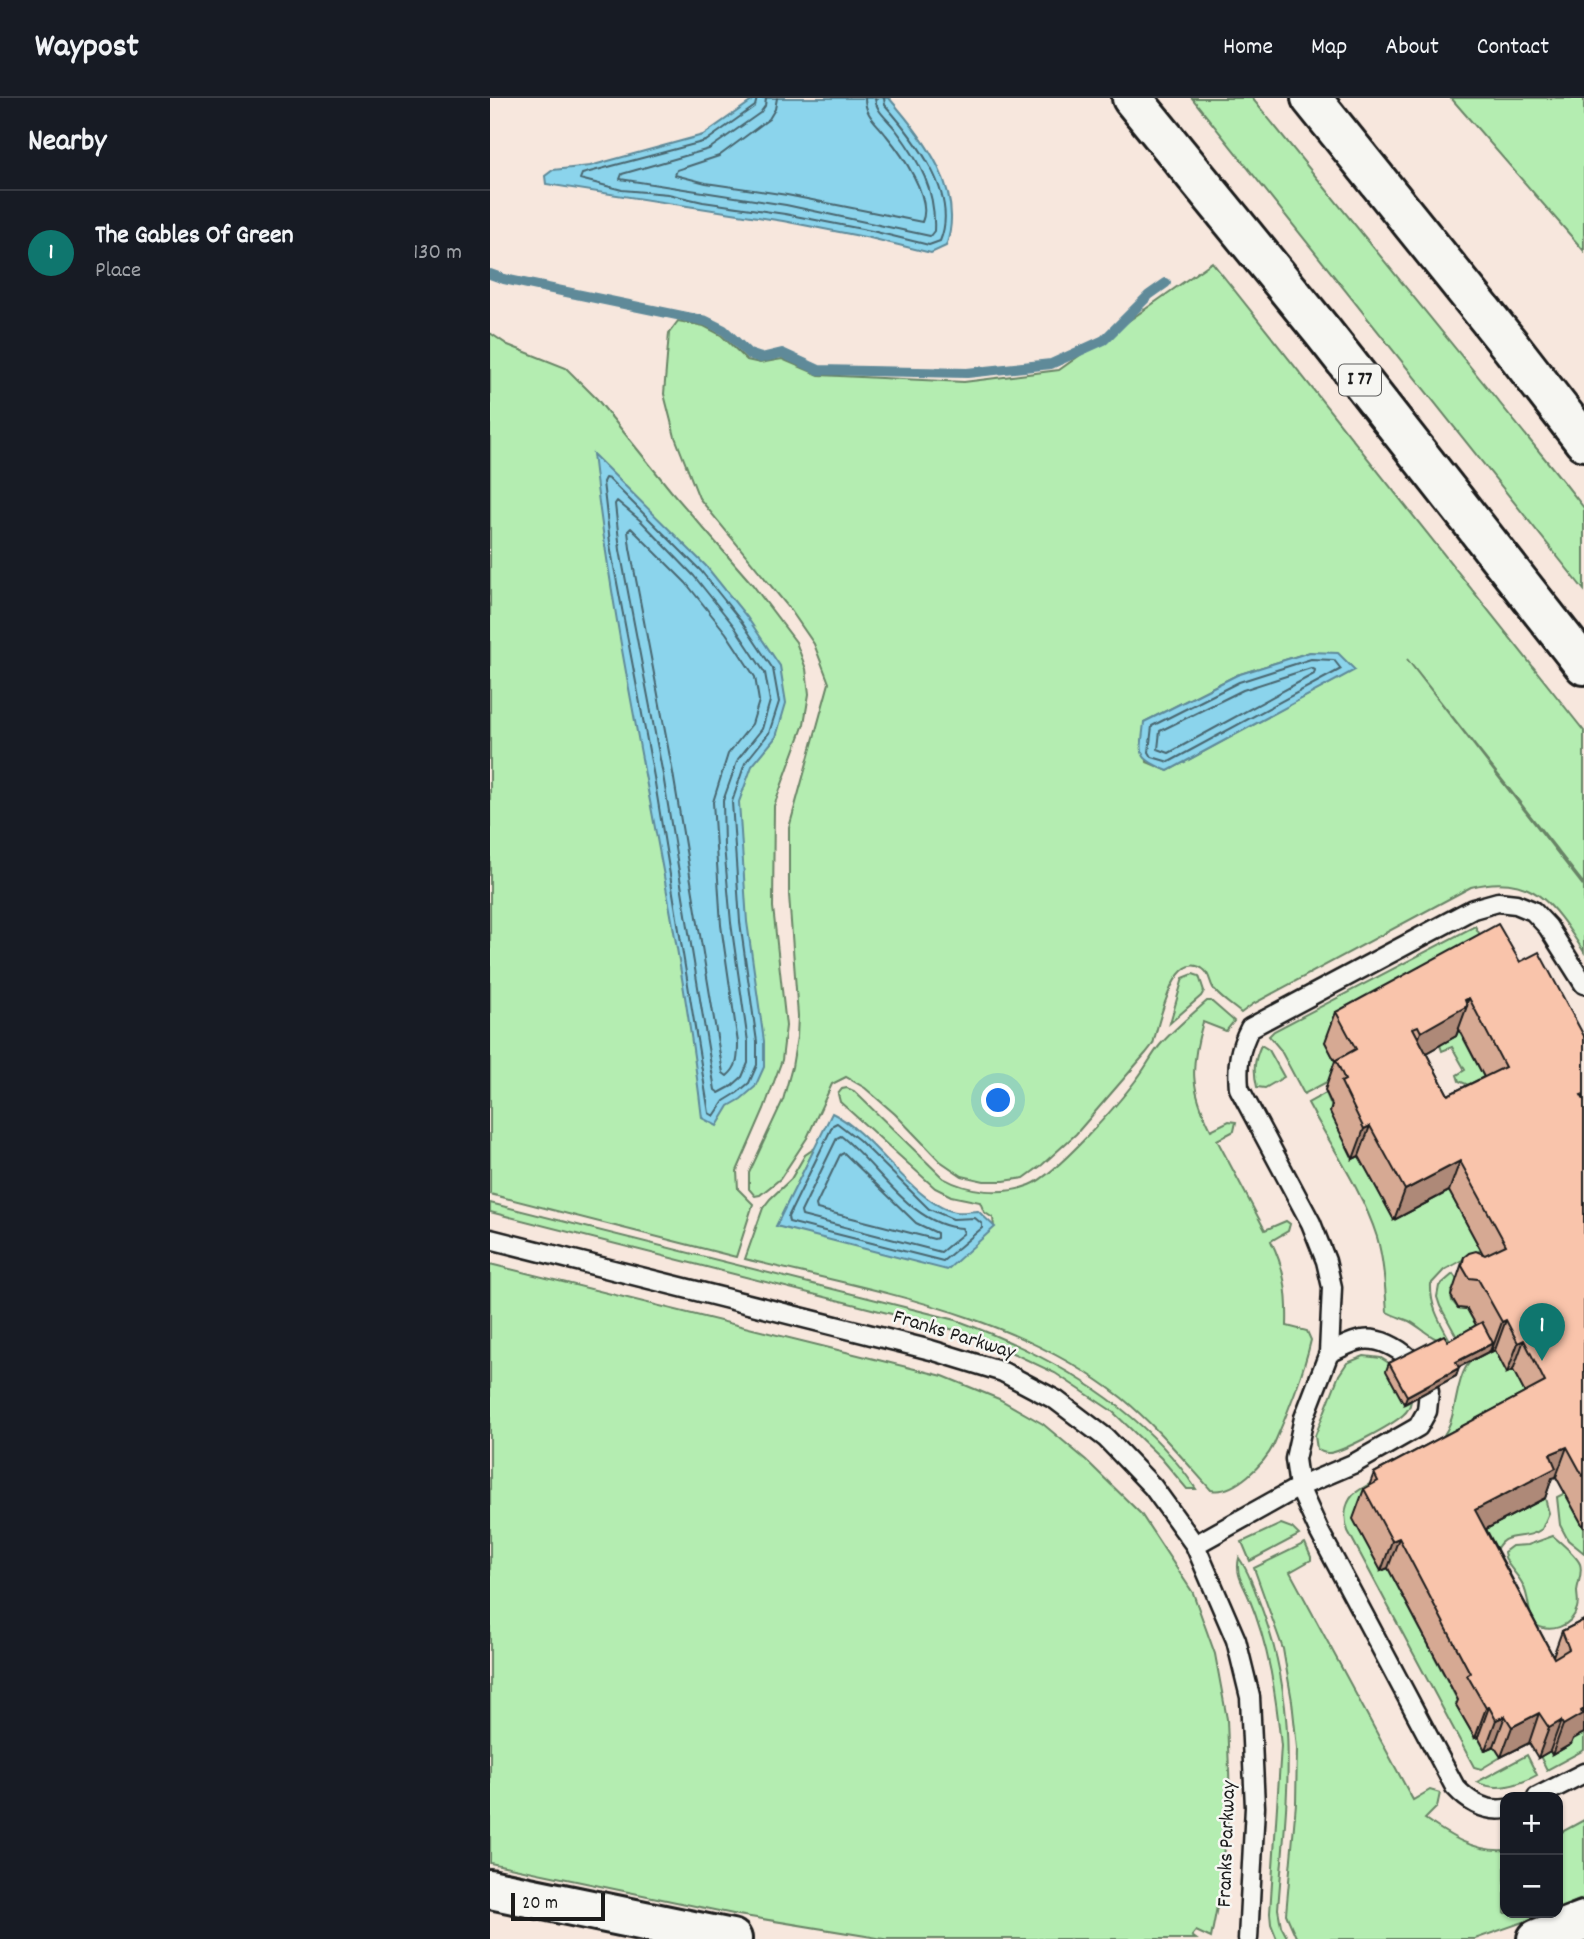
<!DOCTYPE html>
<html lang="en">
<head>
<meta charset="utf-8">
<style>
	:root { --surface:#171b24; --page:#20242c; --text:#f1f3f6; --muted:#9ea1a6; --line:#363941; --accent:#0f766e }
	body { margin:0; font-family:Dekko,sans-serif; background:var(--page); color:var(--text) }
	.controls { position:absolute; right:21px; bottom:21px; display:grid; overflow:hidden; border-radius:14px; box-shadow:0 2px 5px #0004 }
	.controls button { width:63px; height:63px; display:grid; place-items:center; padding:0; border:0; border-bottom:2px solid var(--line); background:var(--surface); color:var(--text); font:35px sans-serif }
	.scale { position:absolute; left:21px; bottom:18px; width:94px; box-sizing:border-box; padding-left:7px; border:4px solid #1c1c1c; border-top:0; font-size:19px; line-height:24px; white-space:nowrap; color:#1c1c1c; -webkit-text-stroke:5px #f6f6f2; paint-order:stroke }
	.you { position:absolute; left:509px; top:1003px; width:24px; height:24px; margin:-18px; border:5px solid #fff; border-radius:50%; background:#1a73e8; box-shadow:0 0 0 10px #1a73e833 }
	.badge { display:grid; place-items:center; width:46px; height:46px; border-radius:50%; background:var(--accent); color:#fff; font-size:23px; font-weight:700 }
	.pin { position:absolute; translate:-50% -58px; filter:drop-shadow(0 2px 4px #0008) }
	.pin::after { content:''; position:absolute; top:37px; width:24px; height:21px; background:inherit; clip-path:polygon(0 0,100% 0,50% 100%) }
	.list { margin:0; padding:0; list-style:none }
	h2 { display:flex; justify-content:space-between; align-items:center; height:91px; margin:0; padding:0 28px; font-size:30px }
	h2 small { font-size:23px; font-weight:400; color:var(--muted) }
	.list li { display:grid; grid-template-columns:46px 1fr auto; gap:21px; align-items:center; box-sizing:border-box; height:126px; padding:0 28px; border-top:2px solid var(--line) }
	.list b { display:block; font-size:26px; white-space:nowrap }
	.list p { margin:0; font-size:23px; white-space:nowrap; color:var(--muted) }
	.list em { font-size:23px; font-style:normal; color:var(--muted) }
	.map { position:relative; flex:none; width:1094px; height:1841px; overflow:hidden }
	header { display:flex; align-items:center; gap:42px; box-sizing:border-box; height:98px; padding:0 35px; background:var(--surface); border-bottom:2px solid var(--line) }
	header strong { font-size:33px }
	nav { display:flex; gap:38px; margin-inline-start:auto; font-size:24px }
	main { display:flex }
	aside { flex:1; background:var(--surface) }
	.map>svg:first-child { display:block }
	.green { fill:#b4edb1; stroke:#688466; stroke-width:2; fill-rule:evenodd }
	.water { fill:#8bd4ec; stroke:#5f8a99; stroke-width:2 }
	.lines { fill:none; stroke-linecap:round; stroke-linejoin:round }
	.shore { stroke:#48666f; stroke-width:2 }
	.stream { stroke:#5f8a99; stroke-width:10 }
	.service-casing { stroke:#1c1c1c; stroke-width:23 }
	.tertiary-casing { stroke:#1c1c1c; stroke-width:44 }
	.motorway-casing { stroke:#1c1c1c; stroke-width:44 }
	.service { stroke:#f6f6f2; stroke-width:18 }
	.tertiary { stroke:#f6f6f2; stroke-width:38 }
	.motorway { stroke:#f6f6f2; stroke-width:38 }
	.wall { fill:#d6a993; stroke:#1c1c1c; stroke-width:2; fill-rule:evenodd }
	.shaded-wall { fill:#ae8978; stroke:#1c1c1c; stroke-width:2 }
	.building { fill:#f9c4ab; stroke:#1c1c1c; stroke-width:2; fill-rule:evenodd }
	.labels { text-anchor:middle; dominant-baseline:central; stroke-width:5; stroke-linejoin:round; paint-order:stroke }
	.shield { fill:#f6f6f2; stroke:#5d5d5c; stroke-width:2 }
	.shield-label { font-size:19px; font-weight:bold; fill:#1c1c1c }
	.street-label { font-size:21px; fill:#1c1c1c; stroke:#f6f6f2 }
</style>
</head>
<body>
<header>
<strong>Waypost</strong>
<nav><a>Home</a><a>Map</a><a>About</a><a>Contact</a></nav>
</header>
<main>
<aside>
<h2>Nearby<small></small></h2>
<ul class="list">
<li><span class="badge">1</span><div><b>The Gables Of Green</b><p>Place</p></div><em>130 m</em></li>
</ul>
</aside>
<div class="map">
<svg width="1094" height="1841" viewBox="0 0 1094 1841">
	<rect width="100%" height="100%" fill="#f7e7dd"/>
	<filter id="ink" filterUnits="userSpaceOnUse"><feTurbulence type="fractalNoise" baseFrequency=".0143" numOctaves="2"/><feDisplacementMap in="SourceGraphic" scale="14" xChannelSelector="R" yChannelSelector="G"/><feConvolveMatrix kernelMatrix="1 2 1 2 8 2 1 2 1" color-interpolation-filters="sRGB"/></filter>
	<g filter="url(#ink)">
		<path class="green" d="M702,0h60l311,383 21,27v82z
			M961,0h133v153z
			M722,164l372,469v153l-177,-225 177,228v65c-30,-46 -50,-81 -113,-65l-218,117 -12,9c-8,-7 -18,-13 -25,-21 -7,-7 -5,-18 -13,-23 -29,-21 -45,57 -50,75l-7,9 -70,81 -34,31 -18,13 -20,3h-20l-22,-5 -22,-15 -45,-47 -30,-26 -19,-11 -14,7 -25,54 -27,41 -20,16 -5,1 -6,-7v-16l34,-73 9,-33 5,-30 1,-21 -9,-121v-67l40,-145 -15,-39 -24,-35 -91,-111 -24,-61 -11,-43 5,-61 9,-12 26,5 17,9 26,25 13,3 22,-4 37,16 145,7 95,-12zM820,554l44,18 -186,101 -21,-9 -3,-40 93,-47z
			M0,235l18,12 58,23 31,31 74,92 81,93 44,58 10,27 3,25 -5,30 -30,82 -1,101 13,119 -4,34 -18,49 -27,62 1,18 15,15 -17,53 -246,-63z
			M985,828l33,59 -183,57 17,32 -38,20 -24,-45 -11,-13 5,-5z
			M703,876l6,2 5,15 -3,5 -31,27 13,-45z
			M717,903h4l23,20 -8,10 -23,-9c-13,45 -13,66 8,108l18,-9 7,1 -2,9 -17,9 48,90 21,-9 4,3 -2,7 -17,10c14,28 17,54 16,85l20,5 4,9c-7,31 -24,75 -37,104 -9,19 -40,51 -63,46 -28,-31 -56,-65 -89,-92 -108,-85 -247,-107 -377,-139l18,-51 7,-9 21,-20 14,-24 10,-7 -38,77 217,2 -1,-9 -9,-6 -4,-10 -29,-6 -16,-8 -95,-86 -2,-8 4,-5 5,-1 7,3 89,87c25,14 60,18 87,7 26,-10 88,-81 106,-105 9,-11 15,-24 24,-35 14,-16 31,-30 47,-44z
			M968,930l36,68 -35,-15 -2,-6 8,-5 -13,-23 -10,4 -2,-6z
			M771,947l8,5 15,27 -19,11 -8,-1c-4,-17 -3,-26 4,-42z
			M836,995l27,65 6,-2 35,64 55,-29 32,59 -37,20 -13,14c-1,23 9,38 20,58 -18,0 -27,-13 -42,-21 -7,-3 -15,-5 -22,-9 -2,-25 -3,-51 -10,-75 -15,-47 -46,-91 -69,-134z
			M0,1105l466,117c92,34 185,85 240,169h-9l-26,-31 -49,-47 -57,-38 -81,-38 -484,-123z
			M0,1166l453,112 56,23 44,25 43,36 55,54 52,79 22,61 12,65 3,78 -9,89 -10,52 -15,-7 -4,5 4,3h-312l-146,-24 -248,-52z
			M963,1176l6,9 -8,9 1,9 6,7 9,1 12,21 -20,11 -19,-35 -3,-9 2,-11z
			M1005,1252l12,23 6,-3 22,42 -153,158 6,-2 71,135 -3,2 19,33 3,-1 7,13 9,-4 7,11 -20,12 -7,-2 -126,-236c-4,-12 -4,-26 5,-36 7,-7 19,-12 28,-17 20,-10 38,-20 55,-34 32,-27 7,-87 59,-94z
			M874,1258l17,2 14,9 10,37 6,-3c-1,6 -3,10 -8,14 -11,10 -62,38 -75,38 -5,0 -7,-1 -11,-4l-2,-13 24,-61 8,-12z
			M1075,1395l19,35v25l-16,-13 -8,-15 -3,-28z
			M1055,1400l4,15 -7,16c-19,14 -40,-2 -48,27l-29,-16z
			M791,1426l11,4 7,7 -49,26 -8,-19z
			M1063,1438c8,7 23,19 27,28 3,9 -2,18 -3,27 0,6 2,11 0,17 -5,19 -28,27 -44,15 -5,-13 -4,-26 -10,-38 -6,-13 -18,-19 -19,-33l8,-6 16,-1z
			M815,1445l6,14v3l-21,12 123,228 17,-10 10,3 -3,14 -12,12c25,17 49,33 80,31v63h44l-74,26h-177l-2,-2 -10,-23 10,-111 1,-55 -5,-47 -9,-52 -29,-81z
			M749,1460c11,16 17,35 24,54 38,105 23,190 15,297l3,17 7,13h-11l-6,-15 -1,-11 11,-167c-5,-51 -12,-100 -32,-148 -6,-14 -14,-24 -10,-40z
			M1094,1635v17l-37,20 -7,-14 10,-5 3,3 18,-10 -1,-4z
			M1037,1657l10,20c-17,10 -42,17 -60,7z
			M1094,1722v78l-26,11v-75z"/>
		<path class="water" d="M266,0h133c34,39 77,93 57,148l-15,7 -61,-15 -87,-17 -237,-37 -1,-8 8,-6 37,-4 113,-31z
			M103,356l113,112 41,51 33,49 6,37 -10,34 -24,29 -13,36 8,120 17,119v26l-9,20 -14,12 -12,7 -12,20 -15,-8c-26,-223 -84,-441 -109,-664z
			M820,554l28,1 17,17 -187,101c-33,-14 -27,-16 -24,-49l93,-47z
			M342,1015c40,19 85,94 124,99 7,1 15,-1 22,-1l17,16 -48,43 -171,-44z"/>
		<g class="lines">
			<path class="shore" d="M267,0l-2,8 -49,35 -124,33 -2,5 42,11 46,4 35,8 82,12 87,17 57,14 11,-4c20,-47 -27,-104 -55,-136l-1,-7
				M276,0l-1,8 -5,7 -51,36 -87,25 -2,5 166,26 144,31 4,-5c2,-41 -14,-69 -38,-101 -8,-11 -20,-18 -21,-32
				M287,0l-2,11 -6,10 -50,37 -42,14 -2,5 31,8 81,12 135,27c11,-24 -21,-69 -36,-87 -10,-13 -21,-20 -21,-37
				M115,380l4,1 92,92 40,50 32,48 6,33 -10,31 -24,30 -13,39 8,120 17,120v23l-8,18 -12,10 -13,8 -10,15 -5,-3 -55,-336 -43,-226 -8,-69z
				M127,403l24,20 53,55 40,50 31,47 5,28 -8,28 -24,30 -15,42 1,45 7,77 17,119v21l-6,14 -10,9 -13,7 -4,-3 -52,-315 -43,-225 -5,-46z
				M141,430l55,55 40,50 29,44 4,24 -7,23 -24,30 -15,48 8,123 17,118c0,14 0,24 -11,33l-4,-3 -50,-300 -43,-225 -2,-17z
				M821,561l23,1 7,9 -172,93 -17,-5 -3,-5 3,-26 87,-44z
				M821,570l4,2 -1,4 -145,79 -11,-4 2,-18 83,-41z
				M347,1025l22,17 70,69 24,10 22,-1 7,6v4l-39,33 -154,-39 -1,-5 45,-92z
				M351,1038c37,29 70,90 121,92l2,5 -23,19 -139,-36 -1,-4 36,-74z
				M354,1055l72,70 21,10v5l-3,1 -117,-30 -1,-4 24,-50z"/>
			<path class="stream" d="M0,176l14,5 202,42 18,9 25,24 12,4 21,-5 37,17 148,3 84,-9 53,-24 45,-45 17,-12"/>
			<defs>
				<path id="service" d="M0,1141l441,111 72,22 53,28 50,38 47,49 42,58 41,95 14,57 5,110 -7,132
					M839,1255c10,-4 23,-12 33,-13 17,-3 36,8 48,19
					M939,1293l-2,20 -9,16 -63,36 -56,24 20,44 136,256c13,14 30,25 50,22
					M705,1447l104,-58 -4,-28 9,-41 25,-65 3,-66 -6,-26 -15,-38 -72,-135c-2,-24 0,-39 11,-60l223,-119 25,-7 18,2 17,7 15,16 36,57
					M1047,1699l47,-24"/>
				<path id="tertiary" d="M0,1791l242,50
					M1047,1841l47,-18"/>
				<path id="motorway" d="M642,0l190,233 262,334
					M821,0l198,246 75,97"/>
			</defs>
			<use href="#service" class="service-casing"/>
			<use href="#tertiary" class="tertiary-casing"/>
			<use href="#motorway" class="motorway-casing"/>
			<use href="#service" class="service"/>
			<use href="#tertiary" class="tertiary"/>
			<use href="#motorway" class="motorway"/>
		</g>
		<path class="wall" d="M1030,864l64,74v492l-28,-51 -4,1 -7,20 -59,31 67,127 9,-25 22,-11 -11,119 -2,5 -19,11 -2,-4 -12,7 -9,-15 -28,14 -7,-11 -9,4 -7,-13 -3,1 -19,-33 2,-5 -70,-132 -7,3 -28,-52 11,-30 5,-3 5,-13 151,-80 -12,-23 -6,3 -12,-23 -4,2 -1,-1 -31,16 -3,9 -52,28 -18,-33 3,-8 59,-22 28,-16 -9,-16 -9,-1 -7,-12 13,-39 19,-3 -34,-63 -55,29 -35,-64 -6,3 -23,-47 2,-7 -7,-15 10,-29 -10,-19 11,-30zM969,931l25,48 -36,18 -22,-42 30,-17z"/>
		<path class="shaded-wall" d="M979,900l-4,9 2,-1 -11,30 -46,26 11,-30z
			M880,1028l-11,30 -6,3 11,-30z
			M970,1063l-11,30 -55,29 11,-30z
			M1016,1222l-11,30 -4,2 11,-30z
			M1034,1242l-11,30 -6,3 11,-30z
			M1003,1245l-3,8 -37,19 3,-8z
			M969,1270l-3,8 -52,28 3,-8z
			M1077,1349l-11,30 -4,1 -7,20 -80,42 10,-30 75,-56z
			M909,1440l-11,30 -7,3 11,-30z
			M999,1609l-11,30 -3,1 11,-30z
			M1094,1611v24l-11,6 -2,5 -19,11 11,-30z
			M1049,1615l-10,30 -28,14 11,-30z
			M1015,1618l-11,30 -9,4 11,-30z
			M1071,1623l-11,30 -12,7 11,-30z"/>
		<path class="building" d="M1008,826l22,38 19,-10 45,84v58l-3,1 3,5v378l-17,-31 -17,7 6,14 -81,42 79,148 15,-9 -7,-18 22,-11v89l-3,2 1,3 -19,11 -2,-4 -12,7 -10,-15 -27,14 -7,-11 -9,4 -7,-13 -3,1 -19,-33 3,-2 -71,-135 -7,3 -28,-52 14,-8 -4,-8 171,-91 -21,-42 -6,3 -12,-23 -4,2 -24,-43 -9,-1 -7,-12 2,-9 5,-4 7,-2 9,4 21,-10 -46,-84 -55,29 -35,-64 -6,3 -23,-47 4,-2 -9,-20 20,-11 -20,-37zM979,900l36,69 -57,28 -35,-67 5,-2 3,6 46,-26 -2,-6z
			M992,1224l11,21 -37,19 3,6 -52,28 -18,-33 55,-28 4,6z"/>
	</g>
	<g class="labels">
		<rect class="shield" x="849" y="266.5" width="42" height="31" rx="5"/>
		<g class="shield-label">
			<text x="870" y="282">I 77</text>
		</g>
		<g class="street-label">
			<text transform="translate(464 1238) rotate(17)">Franks Parkway</text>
			<text transform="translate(738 1746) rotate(-88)">Franks Parkway</text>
		</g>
	</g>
</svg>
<div class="controls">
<button>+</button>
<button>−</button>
</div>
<div class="scale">20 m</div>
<div class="you"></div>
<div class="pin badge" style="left:1052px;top:1263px">1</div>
</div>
</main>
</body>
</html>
